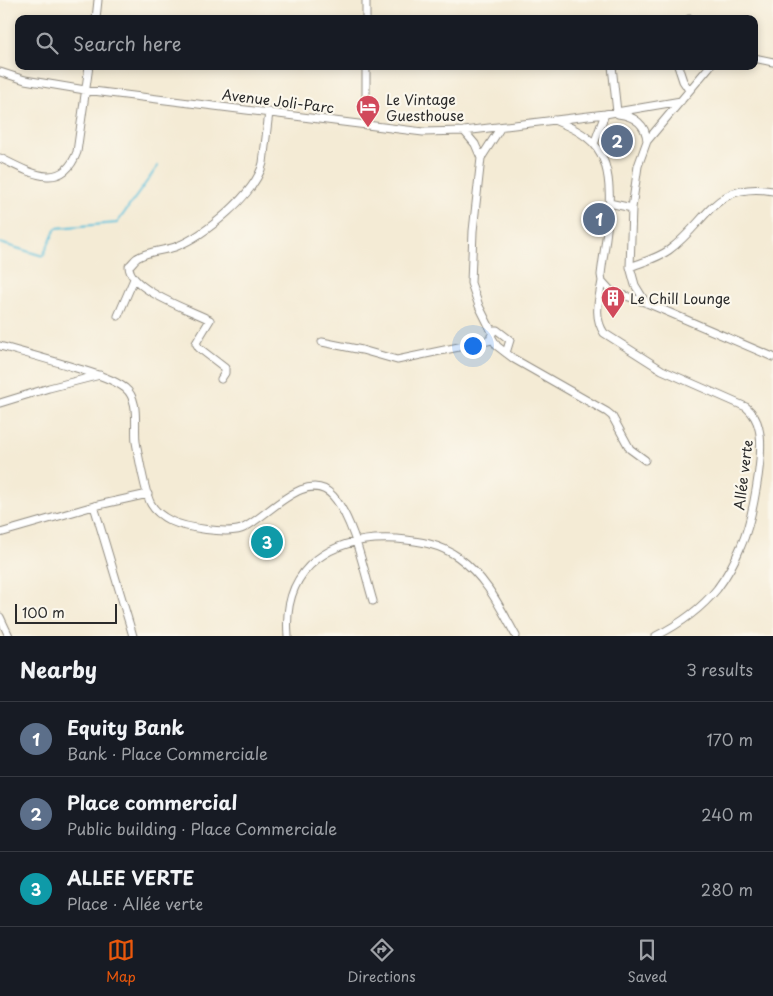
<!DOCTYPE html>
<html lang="en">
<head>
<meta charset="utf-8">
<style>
	:root { --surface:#171b24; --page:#20242c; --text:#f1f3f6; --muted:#9ea1a6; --line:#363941; --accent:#ea580c }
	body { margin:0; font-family:"Playpen Sans",sans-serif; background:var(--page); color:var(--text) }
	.scale { position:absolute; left:15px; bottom:12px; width:102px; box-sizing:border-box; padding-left:5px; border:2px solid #2b2b2b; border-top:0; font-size:14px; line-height:18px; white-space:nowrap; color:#2b2b2b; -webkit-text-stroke:4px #fbf7ec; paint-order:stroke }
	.you { position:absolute; left:472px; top:345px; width:18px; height:18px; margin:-12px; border:4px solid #fff; border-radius:50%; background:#1a73e8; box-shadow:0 0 0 8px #1a73e833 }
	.badge { display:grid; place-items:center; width:32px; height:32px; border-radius:50%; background:var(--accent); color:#fff; font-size:16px; font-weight:700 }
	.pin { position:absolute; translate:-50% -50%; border:2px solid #fff; box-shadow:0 1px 5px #0006 }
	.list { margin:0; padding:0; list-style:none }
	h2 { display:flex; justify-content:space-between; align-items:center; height:65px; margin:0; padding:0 20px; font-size:21px }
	h2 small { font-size:16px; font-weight:400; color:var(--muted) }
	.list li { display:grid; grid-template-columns:32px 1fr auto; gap:15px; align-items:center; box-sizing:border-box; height:75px; padding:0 20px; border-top:1px solid var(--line) }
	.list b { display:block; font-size:19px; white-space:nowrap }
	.list p { margin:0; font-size:16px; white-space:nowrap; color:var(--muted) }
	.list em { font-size:16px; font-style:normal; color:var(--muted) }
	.icon { flex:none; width:28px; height:28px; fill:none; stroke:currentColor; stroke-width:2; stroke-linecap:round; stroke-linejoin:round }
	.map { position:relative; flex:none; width:773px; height:636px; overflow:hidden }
	.search { position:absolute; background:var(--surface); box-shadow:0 2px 8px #0003; left:15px; right:15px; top:15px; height:55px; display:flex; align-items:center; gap:12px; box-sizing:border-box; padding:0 18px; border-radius:10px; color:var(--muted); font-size:19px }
	.sheet { height:290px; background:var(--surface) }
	nav { display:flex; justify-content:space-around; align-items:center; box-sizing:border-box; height:70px; border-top:1px solid var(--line); background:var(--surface); font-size:14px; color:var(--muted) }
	nav a { display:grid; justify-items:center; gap:2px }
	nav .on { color:var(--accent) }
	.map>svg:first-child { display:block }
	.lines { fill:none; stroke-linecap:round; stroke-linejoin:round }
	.stream { stroke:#5ec1dc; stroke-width:2 }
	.minor-casing { stroke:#908b80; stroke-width:9 }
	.minor { stroke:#fff; stroke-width:7 }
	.labels { text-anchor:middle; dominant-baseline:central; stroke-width:4.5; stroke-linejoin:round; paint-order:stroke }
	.poi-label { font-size:14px; fill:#2b2b2b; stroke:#fbf7ec; text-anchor:start }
	.street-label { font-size:14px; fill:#2b2b2b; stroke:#fbf7ec }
</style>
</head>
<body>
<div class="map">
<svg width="773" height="636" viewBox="0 0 773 636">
	<rect width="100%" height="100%" fill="#fbf7ec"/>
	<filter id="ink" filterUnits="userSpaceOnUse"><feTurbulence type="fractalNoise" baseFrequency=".02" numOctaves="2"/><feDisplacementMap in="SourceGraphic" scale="10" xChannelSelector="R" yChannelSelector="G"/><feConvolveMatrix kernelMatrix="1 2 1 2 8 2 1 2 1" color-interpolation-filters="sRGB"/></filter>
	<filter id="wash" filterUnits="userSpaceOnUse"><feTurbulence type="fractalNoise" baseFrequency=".0096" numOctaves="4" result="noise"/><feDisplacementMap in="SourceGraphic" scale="20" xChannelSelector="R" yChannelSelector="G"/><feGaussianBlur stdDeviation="1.12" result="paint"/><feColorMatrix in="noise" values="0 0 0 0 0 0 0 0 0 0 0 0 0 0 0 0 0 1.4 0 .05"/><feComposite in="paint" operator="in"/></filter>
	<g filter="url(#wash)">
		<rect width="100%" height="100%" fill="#f4ebd5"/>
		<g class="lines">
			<path class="stream" d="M0,243l43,13 13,-28 61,-5 41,-57"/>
		</g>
	</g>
	<g filter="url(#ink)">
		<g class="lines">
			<defs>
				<path id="minor" d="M96,19l2,-19
					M366,19v-19
					M689,19h1
					M754,58l19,4
					M612,66l5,46
					M678,66l5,15 6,9
					M0,72l25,8 60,10 338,42 41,-1 141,-17 76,-13
					M618,114c16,2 28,10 29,27
					M554,120c14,6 29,12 40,24 27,30 11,94 7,131l1,6 9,10 36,12 126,54
					M366,125v-59
					M464,131l11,13 6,14
					M594,144l11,-30
					M0,158c29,14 62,35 77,-6l12,-86
					M609,203l23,5
					M630,267c13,-5 28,-9 39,-17 40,-29 44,-69 104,-59
					M602,281c-3,18 -9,35 2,52l58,37 84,37c7,6 11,12 13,22 6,25 -7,93 -18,117 -6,15 -15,31 -24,43 -17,21 -37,35 -61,47
					M646,303l-11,-18 -5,-18 2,-59 6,-42 9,-25 63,-75
					M118,316l16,-37
					M494,330h3l13,10 -4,13 -9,-7 -6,-10z
					M492,332l-13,-26 -8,-23 2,-52 8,-73 20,-31
					M322,342l40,8 35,10 95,-20
					M0,346c25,7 51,14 76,22 16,5 35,10 49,20 15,12 9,36 11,54 2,11 10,54 15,62 4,7 12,13 20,17 15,7 55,13 70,8 24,-9 65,-63 92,-33 21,24 31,75 40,105
					M506,353l8,6 93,53 5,4 18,33 15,11
					M221,379l4,-6v-5l-26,-20 -3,-5 14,-23c-19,-10 -81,-30 -81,-54 3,-2 5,-6 8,-8 10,-7 26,-7 38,-11 29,-11 81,-53 88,-84l6,-51
					M0,403l49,-15 51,-13
					M94,506l39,130
					M0,533l94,-27 54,-12
					M0,617l9,19
					M288,636c-6,-70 45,-101 109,-97 22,2 43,5 61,18 28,20 42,50 58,79"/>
			</defs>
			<use href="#minor" class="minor-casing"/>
			<use href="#minor" class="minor"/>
		</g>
	</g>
	<defs>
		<symbol id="hotel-pin" viewBox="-11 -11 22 30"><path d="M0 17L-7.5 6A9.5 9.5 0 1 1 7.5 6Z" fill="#d1495b" stroke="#fbf7ec"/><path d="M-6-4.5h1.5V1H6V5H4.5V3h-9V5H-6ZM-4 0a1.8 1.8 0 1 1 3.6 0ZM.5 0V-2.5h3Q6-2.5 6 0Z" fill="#fff"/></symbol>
		<symbol id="building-pin" viewBox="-11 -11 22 30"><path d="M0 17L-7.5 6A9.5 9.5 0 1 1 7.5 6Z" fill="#d1495b" stroke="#fbf7ec"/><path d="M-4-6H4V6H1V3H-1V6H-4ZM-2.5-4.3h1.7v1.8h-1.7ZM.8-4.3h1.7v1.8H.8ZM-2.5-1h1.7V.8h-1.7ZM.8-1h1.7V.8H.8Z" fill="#fff"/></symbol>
	</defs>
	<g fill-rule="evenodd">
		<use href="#hotel-pin" x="354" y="93" width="28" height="38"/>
		<use href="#building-pin" x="599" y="284" width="28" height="38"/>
	</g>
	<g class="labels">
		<g class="poi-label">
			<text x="386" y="99">Le Vintage<tspan x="386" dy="16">Guesthouse</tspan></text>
			<text x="630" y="298">Le Chill Lounge</text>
		</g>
		<g class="street-label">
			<text transform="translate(278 101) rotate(7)">Avenue Joli-Parc</text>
			<text transform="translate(743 475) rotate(-83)">Allée verte</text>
		</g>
	</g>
</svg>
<div class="scale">100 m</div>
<div class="you"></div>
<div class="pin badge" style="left:599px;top:219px;background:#5c6f8a">1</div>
<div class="pin badge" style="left:617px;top:141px;background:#5c6f8a">2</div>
<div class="pin badge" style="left:267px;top:542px;background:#0f9aa8">3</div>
<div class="search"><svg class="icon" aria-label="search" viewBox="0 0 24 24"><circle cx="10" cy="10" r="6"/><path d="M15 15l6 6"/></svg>Search here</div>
</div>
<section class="sheet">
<h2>Nearby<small>3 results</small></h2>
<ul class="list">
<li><span class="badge" style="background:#5c6f8a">1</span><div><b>Equity Bank</b><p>Bank · Place Commerciale</p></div><em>170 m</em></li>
<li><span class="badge" style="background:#5c6f8a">2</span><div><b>Place commercial</b><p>Public building · Place Commerciale</p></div><em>240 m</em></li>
<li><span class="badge" style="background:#0f9aa8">3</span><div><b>ALLEE VERTE</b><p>Place · Allée verte</p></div><em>280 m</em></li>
</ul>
</section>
<nav>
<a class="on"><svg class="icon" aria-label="map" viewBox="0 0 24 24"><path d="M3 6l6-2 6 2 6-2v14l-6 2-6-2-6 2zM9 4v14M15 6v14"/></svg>Map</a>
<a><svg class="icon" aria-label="directions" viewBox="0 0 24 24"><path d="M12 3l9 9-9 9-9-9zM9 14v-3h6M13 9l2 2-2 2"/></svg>Directions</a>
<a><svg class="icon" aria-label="saved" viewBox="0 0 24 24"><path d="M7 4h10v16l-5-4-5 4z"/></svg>Saved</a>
</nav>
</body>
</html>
